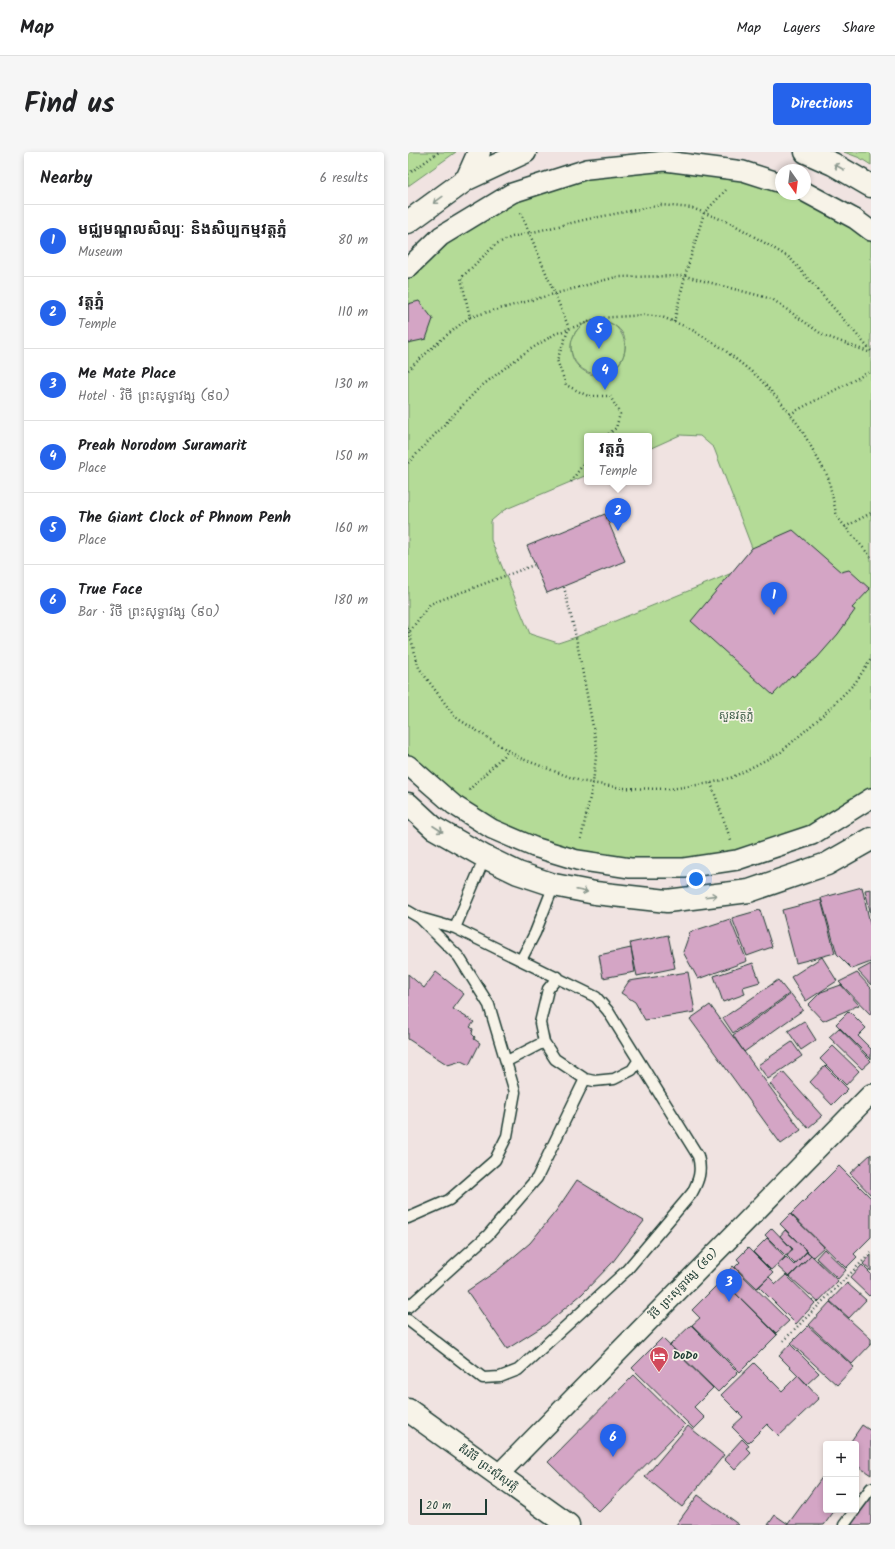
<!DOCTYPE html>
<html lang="en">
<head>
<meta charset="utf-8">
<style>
	:root { --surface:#fff; --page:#f6f6f6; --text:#202124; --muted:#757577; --line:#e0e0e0; --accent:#2563eb }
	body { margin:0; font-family:Kalam,"Noto Sans Khmer",sans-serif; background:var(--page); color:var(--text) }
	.controls { position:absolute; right:12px; bottom:12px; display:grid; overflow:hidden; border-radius:4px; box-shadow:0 2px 6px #0003 }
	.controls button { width:36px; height:36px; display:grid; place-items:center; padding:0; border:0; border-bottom:1px solid var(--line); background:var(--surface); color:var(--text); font:20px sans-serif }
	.compass { position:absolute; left:367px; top:12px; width:36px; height:36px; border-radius:50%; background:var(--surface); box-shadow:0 2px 6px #0003; rotate:166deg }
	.scale { position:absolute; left:12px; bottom:10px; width:67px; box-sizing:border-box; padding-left:4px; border:2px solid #1f3d34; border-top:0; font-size:11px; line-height:14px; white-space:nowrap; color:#1f3d34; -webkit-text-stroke:3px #f7f3e8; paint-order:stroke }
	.you { position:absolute; left:288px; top:727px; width:14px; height:14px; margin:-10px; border:3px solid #fff; border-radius:50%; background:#1a73e8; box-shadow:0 0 0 6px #1a73e833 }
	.badge { display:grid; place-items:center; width:26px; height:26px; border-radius:50%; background:var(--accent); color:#fff; font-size:13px; font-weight:700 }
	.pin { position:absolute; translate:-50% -33px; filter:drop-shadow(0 1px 2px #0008) }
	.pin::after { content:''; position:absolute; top:21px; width:14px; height:12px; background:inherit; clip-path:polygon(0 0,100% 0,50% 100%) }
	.popup { position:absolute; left:176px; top:281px; width:68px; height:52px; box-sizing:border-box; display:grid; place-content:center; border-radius:4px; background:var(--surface); filter:drop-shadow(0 1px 3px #0005); font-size:13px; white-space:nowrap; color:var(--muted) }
	.popup b { font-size:15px; color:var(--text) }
	.popup::after { content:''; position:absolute; left:50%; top:100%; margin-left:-8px; border:8px solid transparent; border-top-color:var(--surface) }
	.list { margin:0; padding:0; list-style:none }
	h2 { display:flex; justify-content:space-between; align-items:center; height:52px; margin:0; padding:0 16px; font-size:17px }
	h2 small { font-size:13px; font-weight:400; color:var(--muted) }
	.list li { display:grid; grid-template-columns:26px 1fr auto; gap:12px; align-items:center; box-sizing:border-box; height:72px; padding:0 16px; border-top:1px solid var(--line) }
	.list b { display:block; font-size:15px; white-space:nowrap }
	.list p { margin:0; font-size:13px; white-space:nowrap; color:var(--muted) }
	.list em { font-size:13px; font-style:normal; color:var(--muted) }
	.map { position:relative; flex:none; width:463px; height:1373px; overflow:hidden; border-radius:4px }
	header { display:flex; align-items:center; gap:24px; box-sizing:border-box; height:56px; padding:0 20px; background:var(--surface); border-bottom:1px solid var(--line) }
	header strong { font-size:19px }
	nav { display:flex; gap:22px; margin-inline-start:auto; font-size:14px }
	.intro { display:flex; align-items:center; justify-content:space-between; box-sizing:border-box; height:96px; padding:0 24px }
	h1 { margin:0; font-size:28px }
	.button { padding:10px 18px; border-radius:4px; background:var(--accent); color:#fff; font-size:14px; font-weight:700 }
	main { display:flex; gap:24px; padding:0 24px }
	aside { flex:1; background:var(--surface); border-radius:4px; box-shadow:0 2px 6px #0003 }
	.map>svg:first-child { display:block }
	.green { fill:#b4db97; stroke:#6a8c66; fill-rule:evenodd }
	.building { fill:#d4a5c5; stroke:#1f3d34 }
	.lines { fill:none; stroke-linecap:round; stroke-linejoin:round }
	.lane-casing { stroke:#1f3d34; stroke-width:13 }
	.street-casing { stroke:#1f3d34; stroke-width:22 }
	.secondary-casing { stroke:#1f3d34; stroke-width:25 }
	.path { stroke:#1f3d34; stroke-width:2.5; stroke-dasharray:1 3; stroke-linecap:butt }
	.lane { stroke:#f7f3e8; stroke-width:10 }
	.street { stroke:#f7f3e8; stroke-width:19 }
	.secondary { stroke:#f7f3e8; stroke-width:22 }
	.oneway { stroke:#8b988e }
	.labels { text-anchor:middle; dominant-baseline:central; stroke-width:3.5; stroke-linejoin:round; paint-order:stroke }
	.park-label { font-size:11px; fill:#3d5d48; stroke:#f7f3e8 }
	.street-label { font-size:11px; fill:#1f3d34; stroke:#f7f3e8 }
	.poi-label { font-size:11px; font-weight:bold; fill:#1f3d34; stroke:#f7f3e8; text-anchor:start }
</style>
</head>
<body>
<header>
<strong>Map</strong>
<nav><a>Map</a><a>Layers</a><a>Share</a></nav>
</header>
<div class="intro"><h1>Find us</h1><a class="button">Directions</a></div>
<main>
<aside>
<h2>Nearby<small>6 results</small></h2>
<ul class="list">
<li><span class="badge">1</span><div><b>មជ្ឈមណ្ឌលសិល្បៈ និងសិប្បកម្មវត្តភ្នំ</b><p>Museum</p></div><em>80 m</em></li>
<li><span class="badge">2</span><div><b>វត្ដភ្នំ</b><p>Temple</p></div><em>110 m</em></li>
<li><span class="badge">3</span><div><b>Me Mate Place</b><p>Hotel · វិថី ព្រះសុទ្ធាវង្ស (៩០)</p></div><em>130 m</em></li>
<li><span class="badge">4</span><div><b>Preah Norodom Suramarit</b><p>Place</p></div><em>150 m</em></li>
<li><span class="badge">5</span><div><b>The Giant Clock of Phnom Penh</b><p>Place</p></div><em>160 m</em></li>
<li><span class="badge">6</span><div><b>True Face</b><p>Bar · វិថី ព្រះសុទ្ធាវង្ស (៩០)</p></div><em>180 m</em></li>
</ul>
</aside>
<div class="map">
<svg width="463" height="1373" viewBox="0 0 463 1373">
	<rect width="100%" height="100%" fill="#f0e3e1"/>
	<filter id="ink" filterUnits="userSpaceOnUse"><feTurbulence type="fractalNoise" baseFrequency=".025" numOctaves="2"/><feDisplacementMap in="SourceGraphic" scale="8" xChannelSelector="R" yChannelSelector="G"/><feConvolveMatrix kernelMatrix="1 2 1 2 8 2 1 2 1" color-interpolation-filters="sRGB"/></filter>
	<g filter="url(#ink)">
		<path class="green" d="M0,0h48l-48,34z
			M436,0h27v13l-11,-7z
			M257,13l116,22v7h20l70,42v557l-61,38 -126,33 -106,-8 -84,-31 -86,-65v-486l35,-35 71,-42 74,-25zM187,168c60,4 19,80 -16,47 -12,-11 -10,-31 2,-41 3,-3 10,-4 14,-6zM272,283l20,1 14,12 38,100 -20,25 -156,64 -18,6 -28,-9 -39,-94v-19l13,-11 83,-35v-39h62v13z
			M163 195a27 27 0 1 1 54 0a27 27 0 1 1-54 0Z"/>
		<path class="building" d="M11,149l14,18 -7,20 -18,4v-39z
			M197,362l20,47 -78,32 -20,-47z
			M385,378l48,42 8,-2 21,19 -18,19 3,2 -17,24 -21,24 -24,19 -1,-2 -19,20 -82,-74 61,-73z
			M454,735l9,41v34l-19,7 -15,-15 -16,-56z
			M463,737v26l-6,-25z
			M413,748l14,53 -39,10 -14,-53z
			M352,758l12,37 -25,9 -15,-38z
			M322,767l17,42 -49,18 -15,-27 7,-20z
			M260,783l7,33 -38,8 -7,-33z
			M223,796l4,24 -32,6 -4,-23z
			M414,805l15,24 -31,20 -15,-24z
			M345,811l7,19 -17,5 2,7 -22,8 -9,-26z
			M463,812v21l-13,-14z
			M28,820l28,22 -11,15 21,13 -4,5 3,2 -1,5 3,3 -1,2 6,4 -11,22 -8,-4 -13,4 -40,-26v-65l16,14z
			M280,820l7,40 -50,8 -10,-18 -14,-9 8,-12z
			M449,821l14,15v27l-32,-33z
			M370,828l11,14 -56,39 -10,-15z
			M433,833l18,20 -36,16 -15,-16 13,-13z
			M383,842l12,16 -59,42 -11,-17z
			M302,853l91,125 -20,14 -91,-125z
			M441,859l17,17 -8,8 13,13v10l-35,-35z
			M396,869l12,19 -15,10 -13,-19z
			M431,876l32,33 -9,8 -33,-32z
			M384,890l10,14 -34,23 -10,-14z
			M425,894l26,25 -13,14 -26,-26z
			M417,914l23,23 -16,16 -22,-23z
			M375,920l39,44 -14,12 -38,-44z
			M463,1002v41l-21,-22z
			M431,1014l32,32v39l-17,17 3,3 -11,11 -55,-54z
			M169,1028l67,41 -32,42 -30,31 -37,31 -38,24 -40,-58 31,-21 32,-27 26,-32z
			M382,1062l34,33 -11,10 -33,-33z
			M364,1076l20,21 -6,7 -21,-21z
			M377,1078l22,21 -12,13 -8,-8 6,-7 -13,-13z
			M359,1086l18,19 -14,13 -18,-18z
			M340,1096l25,25 -16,15 -22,-21 5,-5 -3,-3z
			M416,1097l22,21 -8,9 -22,-21z
			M399,1100l4,3 -22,22 -12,-11 9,-9 8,8z
			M403,1103l27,26 -20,21 -28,-25z
			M463,1103v16l-8,-7z
			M454,1113l9,9v20l-2,2 -19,-18z
			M325,1114l56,55 -13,12 -55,-54z
			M378,1123l29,28 -19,21 -37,-37 10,-10 7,7z
			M314,1128l55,55 -37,37 -48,-47 8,-7 -8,-8z
			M439,1131l19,17 -17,18 -19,-17z
			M422,1150l41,37v5l-19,20 -43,-39z
			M283,1173l47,47 -20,20 -48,-47z
			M400,1174l46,41 -17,18 -46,-42z
			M254,1186l51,50 -19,19 11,11 -11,11 -62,-61z
			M382,1192l29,29 -12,11 -28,-28z
			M346,1211l28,28 16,-16 21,23 -40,38 -12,-12 -19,19 -16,-16 11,-10 -22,-22z
			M226,1223l51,50 -86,87 -51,-50z
			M454,1273l9,6v44l-15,-10v-21h-7z
			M280,1274l36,29 -42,52 -37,-30z
			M334,1287l7,7 -3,2 5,5 -16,17 -11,-11z
			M418,1320v38h9l-11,15h-56l7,-10 13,9z
			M290,1343l41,30h-63z
			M463,1343v30h-22z"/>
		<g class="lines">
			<defs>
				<path id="lane" d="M0,759l12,7 39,39 30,48 26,87 -8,44 -12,24 -46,40 -41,18
					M47,776l30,-71
					M113,808l14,-27 19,-48
					M150,825l-10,12 -8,34 4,19 11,17 30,20 9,2 20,-2 18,-9 6,-9
					M99,909l37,-19
					M0,1155l80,-72 49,-57 48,-99
					M0,1168l75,58 17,-1 18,-7 108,-99 66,-78c7,-13 10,-22 6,-37l-90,-145 -12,-14 -141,-69 -35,-10
					M448,1356l15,-20
					M436,1373l11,-15"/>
				<path id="street" d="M397,40l50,27 16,12
					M0,116l33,-32 71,-43 75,-24 78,-8 78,10 38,12
					M0,613l46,40 38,24 42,18 43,13 53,8h54l53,-8 75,-25 59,-37
					M90,1323l373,-381"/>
				<path id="secondary" d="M398,0l27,12 38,22
					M59,27l12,-27
					M0,70l59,-43 58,-27
					M0,652l26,24 51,29 33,16 36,12 41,8 72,8 82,-10 78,-27 44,-25
					M0,1258l160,115"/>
			</defs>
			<use href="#lane" class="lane-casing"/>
			<use href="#street" class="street-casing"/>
			<use href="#secondary" class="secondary-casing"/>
			<path class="path" d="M0,22l31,-22
				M113,61l48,115 -12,32 9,25 22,11h22l10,18 -4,14 -10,8
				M62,165l146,-40 69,-1 87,23 51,36 48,18
				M266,170l11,-46 19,-63 22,-23
				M0,218l35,-32 27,-21 -9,-39 35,-34 16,-7 76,-18 73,-14 31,3 41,16 57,34 81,93
				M382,262l81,-43
				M0,311l71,-75 44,-34 32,-20 44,-16 46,-3 17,2 27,11 33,20 36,29 22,24 20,26 28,50 9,40 34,40
				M163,330l16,-24
				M437,375l26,-14
				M156,435l12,50 21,111 -4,35 -12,56
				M0,476l11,40 36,49 65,41 60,23 42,7 48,1 41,-6 22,-6 48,-25 41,-36 33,-33 16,-24
				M2,479l20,-27 104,-39
				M303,631l20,58
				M61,638l39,-39
				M375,1189l88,-88"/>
			<use href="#lane" class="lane"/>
			<use href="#street" class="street"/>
			<use href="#secondary" class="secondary"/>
		</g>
		<defs><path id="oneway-shaft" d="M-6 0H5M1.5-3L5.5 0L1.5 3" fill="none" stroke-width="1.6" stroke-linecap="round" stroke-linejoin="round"/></defs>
		<g class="oneway">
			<use href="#oneway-shaft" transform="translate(431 15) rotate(-150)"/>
			<use href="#oneway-shaft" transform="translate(30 48) rotate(144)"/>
			<use href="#oneway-shaft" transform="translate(30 677) rotate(33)"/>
			<use href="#oneway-shaft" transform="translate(174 739) rotate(12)"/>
			<use href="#oneway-shaft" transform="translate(303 744) rotate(-7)"/>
		</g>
	</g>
	<defs>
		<symbol id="hotel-pin" viewBox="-11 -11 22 30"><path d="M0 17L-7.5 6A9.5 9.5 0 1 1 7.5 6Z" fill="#d1495b" stroke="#f7f3e8"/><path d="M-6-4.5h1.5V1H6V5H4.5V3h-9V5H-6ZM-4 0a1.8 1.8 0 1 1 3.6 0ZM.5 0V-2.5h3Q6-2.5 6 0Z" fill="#fff"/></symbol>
	</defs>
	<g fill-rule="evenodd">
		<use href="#hotel-pin" x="240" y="1193" width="22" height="30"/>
	</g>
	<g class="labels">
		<g class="park-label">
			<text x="328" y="564">សួនវត្ដភ្នំ</text>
		</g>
		<g class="street-label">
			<text transform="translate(276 1132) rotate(-46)">វិថី ព្រះសុទ្ធាវង្ស (៩០)</text>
			<text transform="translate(80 1316) rotate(36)">តីរវិថី ព្រះស៊ីសុវត្តិ</text>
		</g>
		<g class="poi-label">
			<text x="265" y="1204">DoDo</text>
		</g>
	</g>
</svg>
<div class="controls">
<button>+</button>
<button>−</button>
</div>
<svg class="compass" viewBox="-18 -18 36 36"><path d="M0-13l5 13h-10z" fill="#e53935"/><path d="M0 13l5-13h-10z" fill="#757577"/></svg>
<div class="scale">20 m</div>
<div class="you"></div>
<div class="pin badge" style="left:366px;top:463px">1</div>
<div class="pin badge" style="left:210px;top:379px">2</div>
<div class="popup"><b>វត្ដភ្នំ</b>Temple</div>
<div class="pin badge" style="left:321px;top:1150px">3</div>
<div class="pin badge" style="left:197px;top:238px">4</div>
<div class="pin badge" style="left:191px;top:197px">5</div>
<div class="pin badge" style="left:205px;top:1305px">6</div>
</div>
</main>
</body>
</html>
